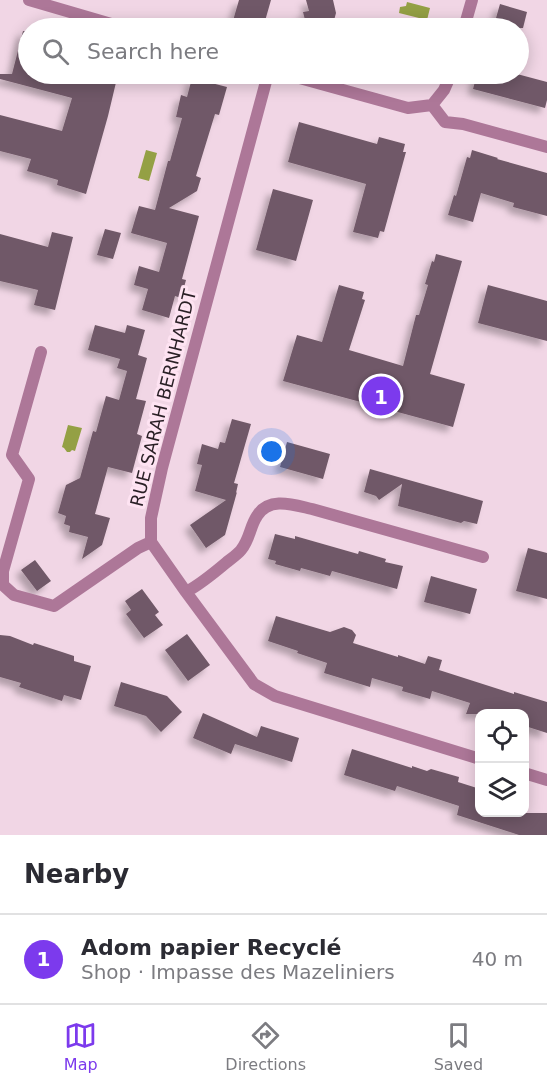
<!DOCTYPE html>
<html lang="en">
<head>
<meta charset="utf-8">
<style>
	:root { --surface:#fff; --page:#f7f7f7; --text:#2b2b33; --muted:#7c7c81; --line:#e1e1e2; --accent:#7c3aed }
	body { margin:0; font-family:"DejaVu Sans",sans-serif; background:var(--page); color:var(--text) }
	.controls { position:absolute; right:18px; bottom:18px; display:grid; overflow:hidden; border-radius:12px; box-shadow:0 3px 15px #0003 }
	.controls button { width:54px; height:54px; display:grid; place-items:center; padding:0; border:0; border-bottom:2px solid var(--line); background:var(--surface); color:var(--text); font:30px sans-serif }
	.you { position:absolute; left:272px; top:452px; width:21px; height:21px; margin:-15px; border:4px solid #fff; border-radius:50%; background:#1a73e8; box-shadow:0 0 0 9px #1a73e833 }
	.badge { display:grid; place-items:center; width:39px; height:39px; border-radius:50%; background:var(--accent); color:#fff; font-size:20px; font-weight:700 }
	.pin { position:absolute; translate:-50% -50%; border:3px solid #fff; box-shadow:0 2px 6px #0006 }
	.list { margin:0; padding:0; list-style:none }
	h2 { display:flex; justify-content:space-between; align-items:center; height:78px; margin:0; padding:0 24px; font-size:26px }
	h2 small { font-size:20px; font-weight:400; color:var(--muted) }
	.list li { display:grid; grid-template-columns:39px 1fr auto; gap:18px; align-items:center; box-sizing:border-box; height:90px; padding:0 24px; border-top:2px solid var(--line) }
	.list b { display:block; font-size:22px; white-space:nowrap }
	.list p { margin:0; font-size:20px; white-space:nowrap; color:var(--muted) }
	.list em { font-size:20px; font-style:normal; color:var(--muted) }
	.icon { flex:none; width:33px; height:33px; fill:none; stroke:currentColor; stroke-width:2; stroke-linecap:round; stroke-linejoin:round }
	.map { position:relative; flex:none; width:547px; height:835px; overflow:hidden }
	.search { position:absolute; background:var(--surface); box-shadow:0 3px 15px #0003; left:18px; right:18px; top:18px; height:66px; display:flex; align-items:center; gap:15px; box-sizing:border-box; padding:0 21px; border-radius:33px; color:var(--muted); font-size:22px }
	.sheet { height:168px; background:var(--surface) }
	nav { display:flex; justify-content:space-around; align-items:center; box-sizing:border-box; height:84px; border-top:2px solid var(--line); background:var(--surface); font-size:16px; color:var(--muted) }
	nav a { display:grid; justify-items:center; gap:3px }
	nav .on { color:var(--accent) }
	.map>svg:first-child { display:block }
	.water { fill:#94a044 }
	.building { fill:#705967; filter:url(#shadow) }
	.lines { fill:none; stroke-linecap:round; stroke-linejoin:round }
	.street { stroke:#ad7798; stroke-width:12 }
	.labels { text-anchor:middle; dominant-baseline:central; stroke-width:6; stroke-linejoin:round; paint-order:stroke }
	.street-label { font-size:18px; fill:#291f25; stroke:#fee3f2 }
</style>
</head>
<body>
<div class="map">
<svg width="547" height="835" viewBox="0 0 547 835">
	<defs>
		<filter id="shadow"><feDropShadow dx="-5.5" dy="5.5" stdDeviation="3" flood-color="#0004"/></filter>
	</defs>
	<rect width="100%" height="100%" fill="#f1d6e5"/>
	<path class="water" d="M407,2l23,6 -3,12 -28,-7 1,-6 6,-1z
		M146,150l11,3 -8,28 -11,-3z
		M68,425l14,3 -7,23 -3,-1 -2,2h-3l-3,-4 -2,-1z"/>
	<path class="building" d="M239,0h32l-8,28h-17l-14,-4z
		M306,0h27l3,13 -4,15h-25l-4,-16 6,-1z
		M500,4l27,8 -4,16h-17l-12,-3z
		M23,31l5,1v42h90l-10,42 -22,78 -29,-9 1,-5 -31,-9 4,-12 -31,-8v-36l62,16 10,-33 -72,-19v-5h12z
		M477,74h40l30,8v18l-2,8 -72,-19z
		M192,78l35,9 -8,28 -4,-1 -19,62 5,2 -4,13 -28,17 30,8 -17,63 4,1 -3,11 -2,7 -6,-2 -6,22 -27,-8 6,-21 -14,-4 5,-19 20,6 8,-29 -36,-10 8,-27 16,4 13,-49h2l12,-43 -6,-1 5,-22 6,2z
		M299,122l78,22 2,-7 26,7 -2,8h3l-22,80 -4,-1 -2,7 -25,-6 13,-48 -78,-22z
		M472,150l26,8 -1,1 50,14v43l-34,-9 1,-4 -33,-10 -8,29 -25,-7 6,-20 2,1 11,-39 3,1z
		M273,189l40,11 -17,61 -40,-11z
		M105,229l16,4 -8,26 -16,-4z
		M52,232l21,5 -18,73 -21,-5 4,-15 -38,-9v-47l48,13z
		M436,254l26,7 -32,113 35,10 -12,43 -170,-46 14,-46 25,7 17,-57 25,7 -2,7 3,1 -16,50 54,16 13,-51h3l9,-30 -3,-1 7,-23 2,1z
		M488,285l59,16v40l-69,-18z
		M95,325l30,8 2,-8 18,5 -7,25 9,3 -11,41 10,2 -9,33 5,2 -10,37 -24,-6 -13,47 15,4 -8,27 -20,14 6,-22 -19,-5 1,-6 -6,-2 2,-8 -8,-3 8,-28 14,-7 13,-47 3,1 10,-36 13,4 8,-29 -10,-3 3,-9 -32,-9z
		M232,419l19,5 -17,59 4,1 -2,9 1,-1 -12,43 -19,13 -16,-23 36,-25 -31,-9 7,-26 -5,-1 5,-20 16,5 2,-7 5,1z
		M287,442l43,12 -7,25 -43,-12z
		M370,469l113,32 -6,23 -13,-3 -3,2 -63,-17 4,-22 -23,16 -3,-4 -12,-4z
		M275,534l20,5v-3l63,18 1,-3 27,8 -1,3 18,4 -6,23 -65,-18 -2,5 -29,-8 -1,3 -25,-7 1,-3 -8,-2z
		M528,548l19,5v46l-31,-8z
		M35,560l16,21 -14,10 -16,-21z
		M431,576l46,13 -7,25 -46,-12z
		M142,589l17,23 -4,3 8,10 -19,13 -18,-24 5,-4 -6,-9z
		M276,616l54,16 14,-5 8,3 4,5 -3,8 45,14v-2l27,9 3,-8 14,4 -3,10 75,24v-2l33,10v31l-22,-7v-12h-59l4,-11 -38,-12 -2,8 -28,-8 1,-4 -31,-9 -2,9 -46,-14 3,-10 -30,-10 1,-2 -30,-10z
		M187,634l23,31 -22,16 -23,-31z
		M0,635l10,1 23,9 1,-2 28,9 12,4v5l17,5 -10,34 -17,-5 -2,6 -43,-14 2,-4 -21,-6z
		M121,682l46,14 15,16 -21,20 -15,-16 -32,-10z
		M203,713l54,24 4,-11 38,12 -7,24 -57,-18 -4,10 -38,-16z
		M352,749l60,19v-2l15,5 4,-2 28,8 -1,5 22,7v24h67v22h-28l-62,-20 2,-9 -62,-20 -2,5 -51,-16z"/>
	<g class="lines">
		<path class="street" d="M29,0l96,28
			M464,28l8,-28
			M268,74l-106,394 -11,50v24l35,50 68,92 21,12 205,63
			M285,74l123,34 24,-3 12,-15 7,-16
			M432,105l13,17 18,2 84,23
			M41,352l-29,103 17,24 -26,92v14l11,10 40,11 84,-58 13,-6
			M186,592c15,-8 28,-19 41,-30 5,-4 11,-8 14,-12 9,-11 9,-24 16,-34 12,-20 37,-11 55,-7l171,48
			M524,773l23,7"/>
	</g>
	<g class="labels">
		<g class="street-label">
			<text transform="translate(163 398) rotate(-76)">RUE SARAH BERNHARDT</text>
		</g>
	</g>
</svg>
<div class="controls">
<button><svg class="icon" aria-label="locate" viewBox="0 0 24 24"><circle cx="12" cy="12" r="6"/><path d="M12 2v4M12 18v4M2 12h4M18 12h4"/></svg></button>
<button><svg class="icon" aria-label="layers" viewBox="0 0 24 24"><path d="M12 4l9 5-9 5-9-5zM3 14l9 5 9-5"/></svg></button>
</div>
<div class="you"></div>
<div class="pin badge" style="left:381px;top:396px">1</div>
<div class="search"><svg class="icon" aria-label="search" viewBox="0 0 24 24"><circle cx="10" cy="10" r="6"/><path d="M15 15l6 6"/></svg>Search here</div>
</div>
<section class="sheet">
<h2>Nearby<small></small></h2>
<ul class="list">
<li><span class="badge">1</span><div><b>Adom papier Recyclé</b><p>Shop · Impasse des Mazeliniers</p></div><em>40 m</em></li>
</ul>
</section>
<nav>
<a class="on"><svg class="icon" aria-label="map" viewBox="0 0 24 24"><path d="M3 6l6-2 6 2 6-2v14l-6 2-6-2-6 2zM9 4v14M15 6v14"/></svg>Map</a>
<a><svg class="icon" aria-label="directions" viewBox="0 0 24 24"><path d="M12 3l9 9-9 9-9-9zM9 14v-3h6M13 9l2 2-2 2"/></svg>Directions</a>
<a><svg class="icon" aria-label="saved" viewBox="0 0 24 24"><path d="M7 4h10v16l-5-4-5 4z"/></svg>Saved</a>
</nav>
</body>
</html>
